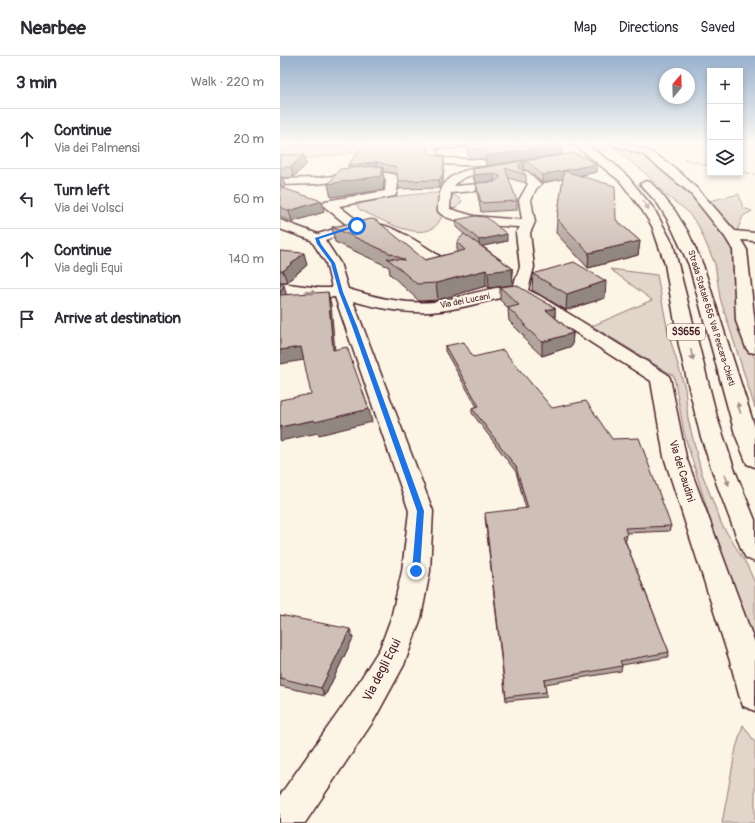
<!DOCTYPE html>
<html lang="en">
<head>
<meta charset="utf-8">
<style>
	:root { --surface:#fff; --page:#f7f7f7; --text:#2b2b33; --muted:#7c7c81; --line:#e1e1e2 }
	body { margin:0; font-family:Pangolin,sans-serif; background:var(--page); color:var(--text) }
	.controls { position:absolute; right:12px; top:12px; display:grid; overflow:hidden; border-radius:0px; box-shadow:0 2px 6px #0003 }
	.controls button { width:36px; height:36px; display:grid; place-items:center; padding:0; border:0; border-bottom:1px solid var(--line); background:var(--surface); color:var(--text); font:20px sans-serif }
	.compass { position:absolute; left:379px; top:12px; width:36px; height:36px; border-radius:50%; background:var(--surface); box-shadow:0 2px 6px #0003; rotate:19deg }
	.stop { position:absolute; width:12px; height:12px; margin:-9px; border:3px solid #1a73e8; border-radius:50%; background:#fff }
	.stop.end { background:#1a73e8; border-color:#fff; box-shadow:0 1px 4px #0008 }
	.list { margin:0; padding:0; list-style:none }
	h2 { display:flex; justify-content:space-between; align-items:center; height:52px; margin:0; padding:0 16px; font-size:17px }
	h2 small { font-size:13px; font-weight:400; color:var(--muted) }
	.list li { display:grid; grid-template-columns:26px 1fr auto; gap:12px; align-items:center; box-sizing:border-box; height:60px; padding:0 16px; border-top:1px solid var(--line) }
	.list b { display:block; font-size:15px; white-space:nowrap }
	.list p { margin:0; font-size:13px; white-space:nowrap; color:var(--muted) }
	.list em { font-size:13px; font-style:normal; color:var(--muted) }
	.icon { flex:none; width:22px; height:22px; fill:none; stroke:currentColor; stroke-width:2; stroke-linecap:round; stroke-linejoin:round }
	.map { position:relative; flex:none; width:475px; height:767px; overflow:hidden }
	header { display:flex; align-items:center; gap:24px; box-sizing:border-box; height:56px; padding:0 20px; background:var(--surface); border-bottom:1px solid var(--line) }
	header strong { font-size:19px }
	nav { display:flex; gap:22px; margin-inline-start:auto; font-size:14px }
	main { display:flex }
	aside { flex:1; background:var(--surface) }
	.map>svg:first-child { display:block }
	.green { fill:#e2d5ca; stroke:#967a7a }
	.lines { fill:none; stroke-linecap:round; stroke-linejoin:round }
	.minor-tunnel { stroke:#d8cac0; stroke-width:10; stroke-dasharray:10 5.5; stroke-linecap:butt }
	.minor-casing { stroke:#4a1f2b; stroke-width:3 }
	.highway-casing { stroke:#4a1f2b; stroke-width:3 }
	.path { stroke:#4a1f2b; stroke-width:1; stroke-dasharray:2 1.5; stroke-linecap:butt }
	.minor { fill:#fcf5e5; fill-rule:evenodd }
	.highway { fill:#fcf5e5; fill-rule:evenodd }
	.wall { fill:#b2a59d; stroke:#4a1f2b }
	.shaded-wall { fill:#918680; stroke:#4a1f2b }
	.building { fill:#cfc0b7; stroke:#4a1f2b }
	.oneway { fill:#a38a88 }
	.route { fill:#1a73e8 }
	.labels { text-anchor:middle; dominant-baseline:central; stroke-width:4; stroke-linejoin:round; paint-order:stroke }
	.far-street-label { font-size:9px; fill:#4a1f2b; stroke:#fcf5e5 }
	.shield { fill:#fcf5e5; stroke:#7f5f63; stroke-width:1 }
	.shield-label { font-size:10px; font-weight:bold; fill:#4a1f2b }
	.street-label { font-size:11px; fill:#4a1f2b; stroke:#fcf5e5 }
	.near-street-label { font-size:13px; fill:#4a1f2b; stroke:#fcf5e5 }
</style>
</head>
<body>
<header>
<strong>Nearbee</strong>
<nav><a>Map</a><a>Directions</a><a>Saved</a></nav>
</header>
<main>
<aside>
<h2>3 min<small>Walk · 220 m</small></h2>
<ul class="list">
<li><svg class="icon" aria-label="ahead" viewBox="0 0 24 24"><path d="M12 20V5M6 11l6-6 6 6"/></svg><div><b>Continue</b><p>Via dei Palmensi</p></div><em>20 m</em></li>
<li><svg class="icon" aria-label="left" viewBox="0 0 24 24"><path d="M17 20v-9H6M10 6l-5 5 5 5"/></svg><div><b>Turn left</b><p>Via dei Volsci</p></div><em>60 m</em></li>
<li><svg class="icon" aria-label="ahead" viewBox="0 0 24 24"><path d="M12 20V5M6 11l6-6 6 6"/></svg><div><b>Continue</b><p>Via degli Equi</p></div><em>140 m</em></li>
<li><svg class="icon" aria-label="arrive" viewBox="0 0 24 24"><path d="M6 21V4h12l-3 4 3 4H6"/></svg><div><b>Arrive at destination</b></div></li>
</ul>
</aside>
<div class="map">
<svg width="475" height="767" viewBox="0 0 475 767">
	<rect width="100%" height="100%" fill="#fcf5e5"/>
	<filter id="ink" filterUnits="userSpaceOnUse"><feTurbulence type="fractalNoise" baseFrequency=".025" numOctaves="2"/><feDisplacementMap in="SourceGraphic" scale="8" xChannelSelector="R" yChannelSelector="G"/><feConvolveMatrix kernelMatrix="1 2 1 2 8 2 1 2 1" color-interpolation-filters="sRGB"/></filter>
	<g filter="url(#ink)">
		<path class="green" d="M1,86h79h-4l2,7 -3,4 -44,5h-31z
			M342,91l16,3 54,41 44,60 4,72 15,36v49l-35,-110 -5,-34 -17,-39 -12,-15 -19,-14 -24,-25 -30,-23z
			M138,138c14,0 34,-5 44,7 -5,8 -10,7 -17,13 -5,3 -6,11 -12,14 -18,12 -54,-10 -73,-18l-3,-4 9,-6z
			M459,138l4,14 9,3 -9,5 -6,15 -6,3 -26,-32z
			M330,213l47,6 11,57 17,56 3,31 13,52 21,54 25,40 8,18v84l-71,-234 -10,-57 -82,-50 60,-26z
			M463,669l12,17v81h-33l14,-75z"/>
		<g class="lines">
			<path class="minor-tunnel" d="M303,98l27,-8"/>
			<defs>
				<path id="minor" d="M126,86h68l-2,2 -18,4h-19l3,7 7,3 38,2 5,3 -5,3 -40,-2 -13,-5 -5,-12 -17,-3z
					M332,86c51,0 92,54 123,89l20,2v8l-14,-1 6,10 8,75v28l-6,-1 -3,-4 -10,-27 -3,-71 -8,-13 -35,-44 -46,-38 -31,-10z
					M223,110l4,1 1,2 -1,2c-17,4 -41,-1 -53,15l40,-3 6,3 -6,3 -43,4 -1,16 24,7 48,4 -3,-20 9,-16 -9,-10 5,-3 4,1 13,12 -5,5 -5,11 4,22 -5,11 4,34 -6,23 12,6 127,78 3,4 16,79 69,186v68l-12,-5 -4,-11 -9,-34 -66,-204 -13,-76 -123,-79 -12,-6h-7c-23,5 -46,12 -69,15 -29,4 -59,-2 -87,-10l80,210 -3,60 -9,47 -17,47 -30,55 -69,103h-25v-28l70,-99 30,-48 11,-30 11,-47 7,-60 -74,-214 -15,1 -40,-5v-10l40,5h12l-6,-25 -15,-23 -31,-11v-9l38,14 29,-9 -22,-18 -2,-3 2,-3 60,-10 1,-12 -8,-2 -63,7 -35,1v-6l35,-1 63,-7 18,4c3,5 2,17 -1,21l-56,10 24,19c20,-10 67,25 84,36l2,3 -2,3h-10l-57,-34 -17,-3 -1,-2 -37,12 15,23 8,26c30,9 62,17 93,12 19,-3 55,-16 72,-14l7,-20 -4,-34 4,-6c-17,-1 -73,-2 -82,-16 -1,-42 31,-43 65,-45z"/>
				<path id="highway" d="M291,86h11l31,21 15,14 26,32 19,35 44,173 17,51 21,52v42l-9,-4 -4,-7 -25,-66 -17,-51 -21,-88 -14,-82 -13,-38 -10,-16 -22,-29z
					M366,125l4,1 8,8 17,21 13,21 15,33 52,163v39l-8,-3 -12,-30 -46,-169 -20,-43 -11,-18 -18,-20z"/>
			</defs>
			<use href="#minor" class="minor-casing"/>
			<use href="#highway" class="highway-casing"/>
			<path class="path" d="M404,103l26,7
				M460,116l15,2"/>
			<use href="#minor" class="minor"/>
			<use href="#highway" class="highway"/>
		</g>
		<path class="wall" d="M86,86l63,11 15,13 -1,16 -4,6 -40,1 -2,-15 -14,-3 1,9 -1,10 -52,7 -3,-13 20,-16z
			M186,86h90l6,3v9l-76,12v-6l-2,-1 -15,-1 -3,-11z
			M294,97l23,11v8l-17,4 36,44 24,21 -2,14 -50,13 -32,-35 1,-14 6,-40 -21,4 -13,-12 -5,-1 -2,1 4,4v8l-18,-5 9,23v9l-36,2 -4,-20 -1,-9 18,-1 -19,1 -2,-6v-8z
			M0,99h24l2,10 -12,12 -12,1 3,8 -2,2 41,24 -32,10 -12,-5z
			M176,164l51,21 -25,5 30,22 1,16 -1,1 43,23v9l18,16 -1,13 -30,10 -18,-17v-3l-15,-15 -1,-13 -8,-8v-13l5,-1 -16,2 -3,-2 -48,14 -19,1 -29,-27 -1,-7 -54,-25 -3,-15 93,33 32,-8v-10l8,-7 -9,-8z
			M0,195l27,14 -20,17h-7z
			M253,218l72,24 -39,12 -34,-20z
			M165,290l28,11 79,51 119,118 -2,5 -42,2v2l-1,5h-1l44,112 -1,5 -46,8v1l-1,5 -76,13 1,8v5l-40,4 -21,-184 41,-8 -10,-37 -44,-59v-5l5,-1 -32,-56z
			M0,559l73,23 -28,58 -45,-10z"/>
		<path class="shaded-wall" d="M282,89v9l-76,12v-10z
			M24,99l2,10 -12,12 -3,-10z
			M164,102v8l-1,16 -4,6v-8z
			M244,105v9l-5,3 -1,-7z
			M97,106l1,8 -29,3 -1,-8z
			M317,108v8l-55,11v-8z
			M103,111l1,13 -1,10 -52,7 -3,-13z
			M214,117v9l-19,1 -1,-8z
			M2,120l3,10 -5,5v-13z
			M42,145l2,11 -32,10 -3,-11z
			M227,178v7l-28,6v-7z
			M360,185l-2,14 -50,13 1,-15z
			M24,197l3,12 -20,17 -4,-11z
			M232,212l1,16 -1,1 -23,3 -1,-16z
			M206,214v16l-48,14 -2,-17z
			M326,225l-1,17 -39,12 1,-16z
			M4,229l3,12 -7,1v-5z
			M48,236l3,12 5,59 -3,-13z
			M275,252v13l-9,-11z
			M293,277l-1,13 -30,10v-14z
			M21,291l3,13 -24,4v-14z
			M89,353l3,13 -53,13 -1,-2 -38,8v-14z
			M70,573l3,9 -28,58 -4,-8z"/>
		<path class="building" d="M86,86h58l5,11 15,5 -1,16 -4,6 -41,1 -2,-14 -19,-5 -29,3z
			M187,86h89l6,3 -76,11 3,-3 -6,-3 -15,-1z
			M294,97l23,11 -55,11 -13,-12 -5,-2 -6,5 8,9 -21,-7 12,33 -36,2 -5,-20 18,-1 7,-5 -7,-4 -20,2 -1,-6z
			M0,99h24l-13,12 -11,1z
			M96,110l7,1 -2,9 -53,8 12,-15z
			M284,115l51,15 1,34 24,21 -51,12 -32,-34z
			M0,127l2,5 40,13 -33,10 -9,-4z
			M195,160l11,1 21,17 -28,6 -23,-20z
			M91,163l5,1 49,40 40,-10 -8,-8 7,-8 48,34v1l-24,3 -2,-2 -50,13 -19,1 -30,-26 18,2 -73,-33z
			M0,195l24,2 -21,18h-3z
			M294,206l32,19 -39,13 -34,-20z
			M0,229h4l-4,8z
			M236,229l39,23 -9,2 27,23 -31,9 -18,-16 2,-1 -18,-17 11,-3 -19,-18z
			M48,236l5,58 14,-3 22,62 -54,13 -1,-2 -34,7v-27l31,-6 -10,-47 -21,3v-55z
			M184,286l9,15 30,-7 49,58 34,-7 26,38 27,-1 32,88 -46,2 2,7 -4,1 46,116 -49,9 2,5 -78,14 2,12 -40,5 -21,-184 43,-5 -12,-41 -44,-59 7,-2 -34,-60z
			M0,559l70,14 -29,59 -41,-10z"/>
		<defs><path id="oneway-solid" d="M-6-.8H1V-3.2L6.5 0L1 3.2V.8H-6Z"/></defs>
		<g class="oneway">
			<use href="#oneway-solid" transform="translate(366 149) rotate(56)"/>
			<use href="#oneway-solid" transform="translate(30 236) rotate(7)"/>
			<use href="#oneway-solid" transform="translate(412 299) rotate(77)"/>
			<use href="#oneway-solid" transform="translate(459 352) rotate(-106)"/>
			<use href="#oneway-solid" transform="translate(447 424) rotate(71)"/>
		</g>
	</g>
	<linearGradient id="sky" x2="0" y2="1"><stop stop-color="#98b1cd"/><stop offset="0.45" stop-color="#fefaf3"/><stop offset="1" stop-color="#fefaf3" stop-opacity="0"/></linearGradient>
	<rect width="475" height="193" fill="url(#sky)"/>
	<path class="route" d="M75,169l4,1 -40,13 2,5 14,19 8,29 14,34 67,185 -4,60 -4,3 -4,-3 5,-60 -65,-185 -13,-34 -8,-29 -14,-19 -2,-6z"/>
	<g class="labels">
		<g class="far-street-label">
			<text transform="translate(185 245) rotate(-11)">Via dei Lucani</text>
			<text transform="translate(431 262) rotate(73)">Strada Statale 656 Val Pescara-Chieti</text>
		</g>
		<rect class="shield" x="387" y="268" width="38" height="16" rx="3"/>
		<g class="shield-label">
			<text x="406" y="276">SS656</text>
		</g>
		<g class="street-label">
			<text transform="translate(402 415) rotate(73)">Via dei Caudini</text>
		</g>
		<g class="near-street-label">
			<text transform="translate(102 614) rotate(-63)">Via degli Equi</text>
		</g>
	</g>
</svg>
<div class="controls">
<button>+</button>
<button>−</button>
<button><svg class="icon" aria-label="layers" viewBox="0 0 24 24"><path d="M12 4l9 5-9 5-9-5zM3 14l9 5 9-5"/></svg></button>
</div>
<svg class="compass" viewBox="-18 -18 36 36"><path d="M0-13l5 13h-10z" fill="#e53935"/><path d="M0 13l5-13h-10z" fill="#7c7c81"/></svg>
<div class="stop" style="left:77px;top:170px"></div>
<div class="stop end" style="left:136px;top:515px"></div>
</div>
</main>
</body>
</html>
